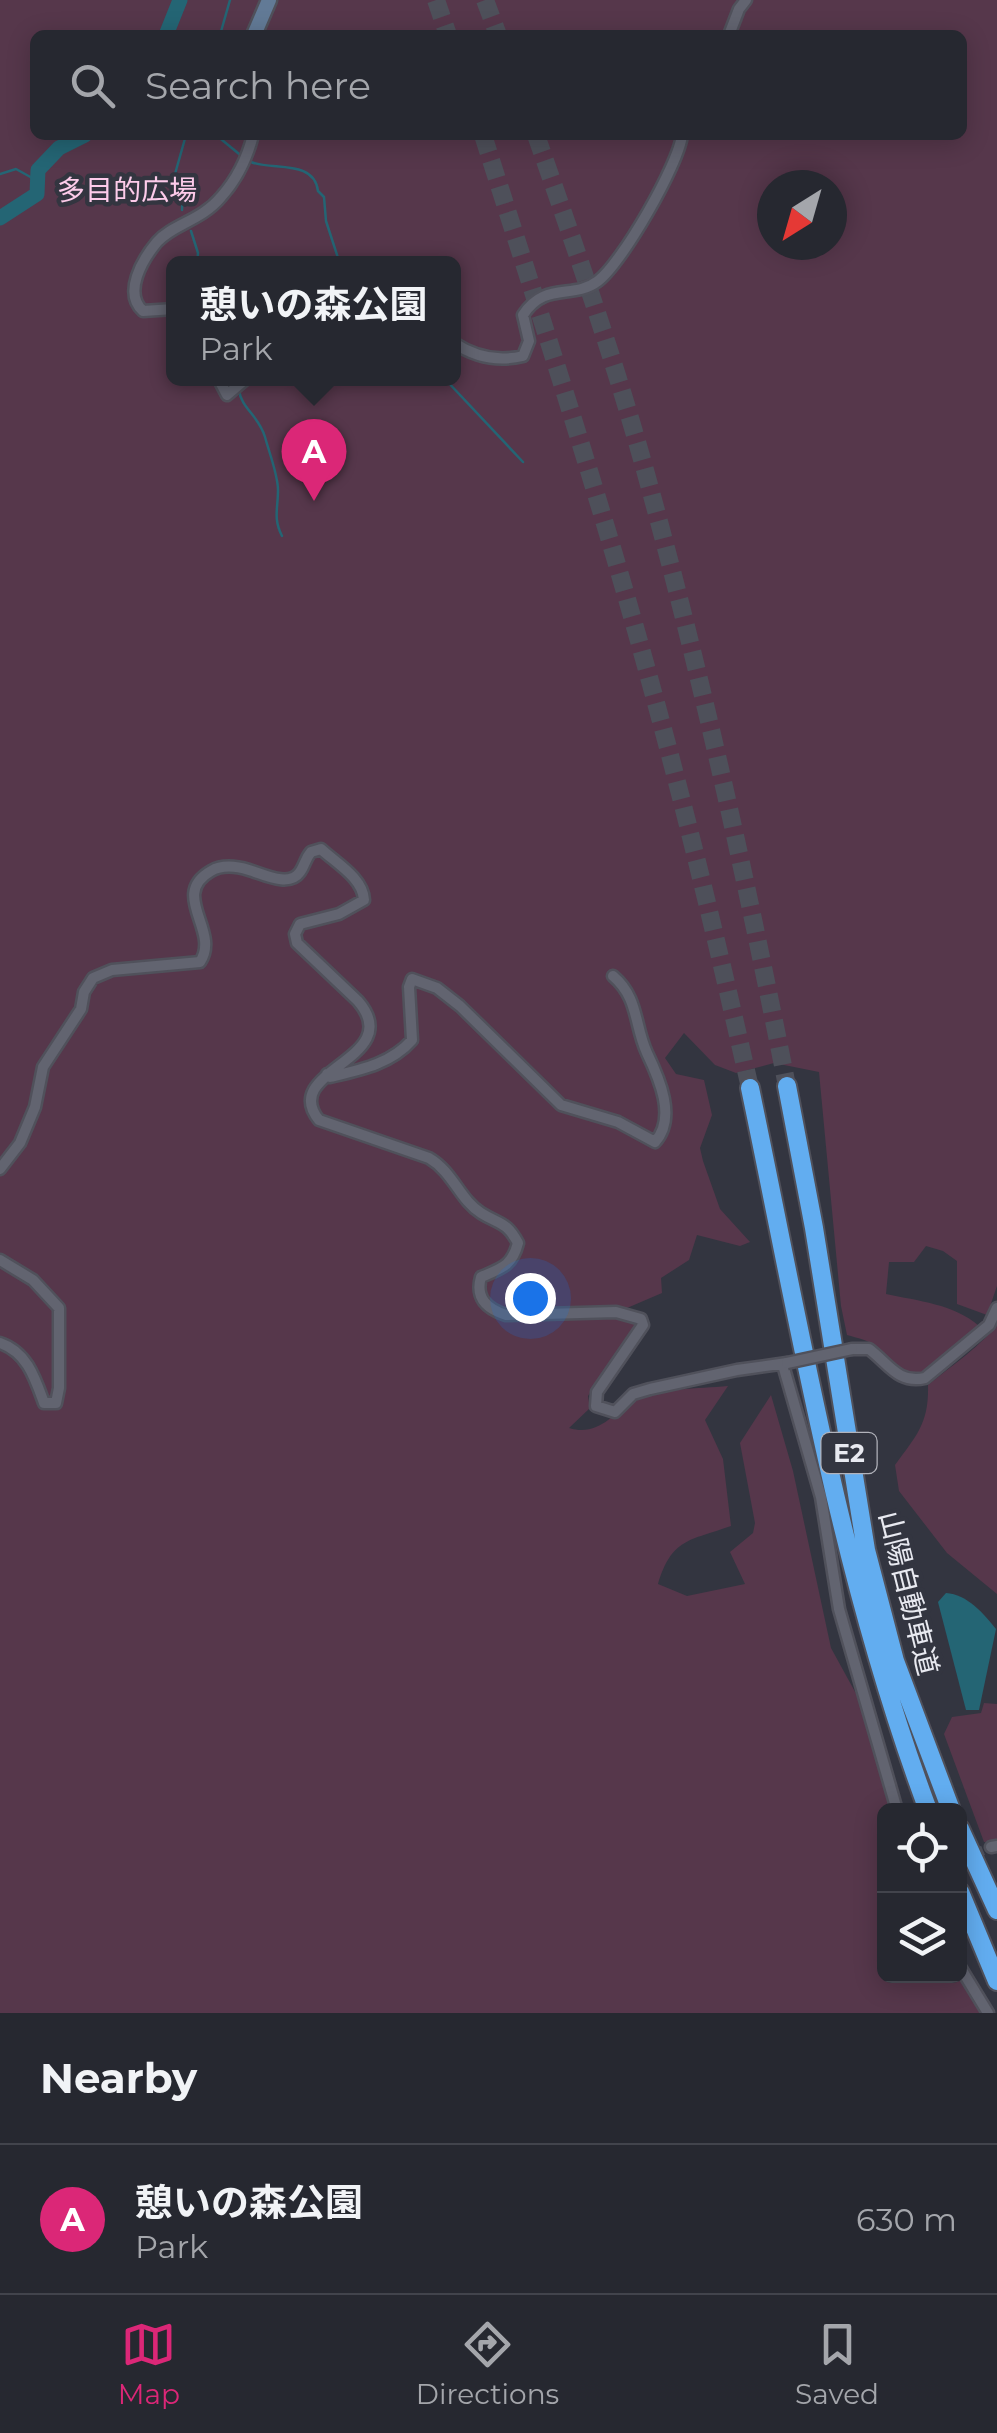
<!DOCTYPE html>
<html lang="en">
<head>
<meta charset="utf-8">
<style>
	:root { --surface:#262830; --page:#32343c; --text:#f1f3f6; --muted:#a4a6ab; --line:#42444c; --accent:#db2777 }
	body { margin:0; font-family:Montserrat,"Noto Sans JP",sans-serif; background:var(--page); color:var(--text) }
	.controls { position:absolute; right:30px; bottom:30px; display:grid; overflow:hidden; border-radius:15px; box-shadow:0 5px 25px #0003 }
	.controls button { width:90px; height:90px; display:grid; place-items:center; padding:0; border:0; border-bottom:2px solid var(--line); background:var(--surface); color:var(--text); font:50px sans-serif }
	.compass { position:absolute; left:757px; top:170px; width:90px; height:90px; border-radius:50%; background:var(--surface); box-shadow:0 5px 25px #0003; rotate:217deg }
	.you { position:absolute; left:530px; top:1298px; width:35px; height:35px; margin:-25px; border:8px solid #fff; border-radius:50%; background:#1a73e8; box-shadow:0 0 0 15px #1a73e833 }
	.badge { display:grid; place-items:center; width:65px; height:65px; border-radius:50%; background:var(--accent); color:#fff; font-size:32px; font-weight:700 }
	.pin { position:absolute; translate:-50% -82px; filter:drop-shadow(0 2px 5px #0008) }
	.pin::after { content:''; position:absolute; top:52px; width:35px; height:30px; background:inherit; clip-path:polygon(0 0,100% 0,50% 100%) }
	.popup { position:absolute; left:166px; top:256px; width:295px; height:130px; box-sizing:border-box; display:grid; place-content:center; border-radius:15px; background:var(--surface); filter:drop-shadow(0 2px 8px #0005); font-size:32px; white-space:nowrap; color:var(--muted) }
	.popup b { font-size:38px; color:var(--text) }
	.popup::after { content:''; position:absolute; left:50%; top:100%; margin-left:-20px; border:20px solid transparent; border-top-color:var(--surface) }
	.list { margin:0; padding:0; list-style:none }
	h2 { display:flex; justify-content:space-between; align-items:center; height:130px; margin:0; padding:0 40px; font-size:42px }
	h2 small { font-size:32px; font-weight:400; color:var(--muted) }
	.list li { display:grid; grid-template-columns:65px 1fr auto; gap:30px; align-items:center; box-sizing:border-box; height:150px; padding:0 40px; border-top:2px solid var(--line) }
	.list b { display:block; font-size:38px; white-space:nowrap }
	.list p { margin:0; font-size:32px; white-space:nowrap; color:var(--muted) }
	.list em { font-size:32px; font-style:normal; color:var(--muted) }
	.icon { flex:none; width:55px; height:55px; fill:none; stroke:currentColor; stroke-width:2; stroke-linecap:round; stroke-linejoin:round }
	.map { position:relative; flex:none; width:997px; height:2013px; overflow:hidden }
	.search { position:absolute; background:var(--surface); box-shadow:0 5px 25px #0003; left:30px; right:30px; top:30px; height:110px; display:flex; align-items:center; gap:25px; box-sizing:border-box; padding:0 35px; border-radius:15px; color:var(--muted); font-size:38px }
	.sheet { height:280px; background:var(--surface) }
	nav { display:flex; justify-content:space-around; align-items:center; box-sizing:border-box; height:140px; border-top:2px solid var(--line); background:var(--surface); font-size:28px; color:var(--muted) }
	nav a { display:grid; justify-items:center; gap:5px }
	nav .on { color:var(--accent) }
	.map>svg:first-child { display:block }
	.green { fill:#56374b; fill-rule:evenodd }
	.water { fill:#246574 }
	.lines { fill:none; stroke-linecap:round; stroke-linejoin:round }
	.stream { stroke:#246574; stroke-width:2.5 }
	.river { stroke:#246574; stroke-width:15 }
	.street-tunnel { stroke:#4e505a; stroke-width:10; stroke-dasharray:10 5; stroke-linecap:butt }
	.highway-tunnel { stroke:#4e505a; stroke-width:18; stroke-dasharray:18 9; stroke-linecap:butt }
	.street-casing { stroke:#50515b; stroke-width:15 }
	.secondary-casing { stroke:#50515b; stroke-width:19 }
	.highway-casing { stroke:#50515b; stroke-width:22 }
	.street { stroke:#626470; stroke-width:10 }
	.secondary { stroke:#627a96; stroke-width:14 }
	.highway { stroke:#62adf0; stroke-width:18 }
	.street-bridge-casing { stroke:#50515b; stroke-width:15; stroke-linecap:butt }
	.street-bridge { stroke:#626470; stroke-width:10 }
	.labels { text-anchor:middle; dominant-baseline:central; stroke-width:9; stroke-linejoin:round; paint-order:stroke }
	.shield { fill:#333540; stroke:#b2b3bb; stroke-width:2.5 }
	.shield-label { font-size:25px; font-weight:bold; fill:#e8e9f0 }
	.park-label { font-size:28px; fill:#fdcbea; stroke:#333540 }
	.street-label { font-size:28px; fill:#e8e9f0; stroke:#333540 }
</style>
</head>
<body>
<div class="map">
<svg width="997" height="2013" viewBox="0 0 997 2013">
	<rect width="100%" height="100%" fill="#333540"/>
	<path class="green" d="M0,0h997v1286l-10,29 -30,-11v-43l-14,-10 -17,-5 -12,16h-25l-3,32c32,7 68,10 93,32l-55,46c-23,6 -31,-11 -47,-25 -8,-7 -20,-9 -30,-12l-6,-29 -22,-234 -45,-9 -38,10 -21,-8 -31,-32 -19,25 11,16 28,6 8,35 -12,33 3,13 17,48 30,33 -10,4 -43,-11 -8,25 -28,18 1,15 -35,15 8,18 -47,70 2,12 -21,20c29,9 43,-14 64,-26 27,-15 65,-13 95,-16l-23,34 18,39 8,67c-42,15 -59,12 -73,58l29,12 58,-12 -15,-32 23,-19 2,-10 -15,-80 31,-48 22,76 38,177 34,62 30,100h-11v166h75l24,37h-983zM35,35h927v100h-927zM772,185h60v60h-60zM174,264h280v114h-280z
		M997,1323v271l-50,-41 -48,-62 -4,-26c22,-30 34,-42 33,-80 17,-14 61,-45 69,-62z
		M984,1703l13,1v137l-13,1 -40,-108 8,-17 29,-4z"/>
	<path class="water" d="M946,1593c21,1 38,21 50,36l-17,81h-13l-28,-108z"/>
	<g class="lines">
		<path class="stream" d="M220,35l10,-35
			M216,135l28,23
			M251,162c21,9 63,-3 67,29l6,6 2,24 14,43
			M0,174l16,-5 18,10 3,-2
			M175,174l11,-39
			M182,210l1,-21
			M191,231l7,22 -1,11
			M444,378l79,84
			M239,390c2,18 20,26 26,47 4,15 13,38 13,53 0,19 -5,28 4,46"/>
		<path class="river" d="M166,35l14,-35
			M0,218l37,-24 1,-24 21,-22 26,-13"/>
		<path class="street-tunnel" d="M960,1860l31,-13"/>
		<path class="highway-tunnel" d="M436,0l12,35
			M485,0l13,35
			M483,135c59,185 119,369 170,557 36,131 67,263 97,396
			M536,135c40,114 80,229 112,346 55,200 99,402 139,605"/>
		<defs>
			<path id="street" d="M729,35l10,-26 7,-9
				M174,309l-31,2c-20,-18 -1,-51 14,-69 16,-18 44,-21 64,-45 17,-19 26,-38 32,-62
				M454,343c21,14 44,19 69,13l6,-15 -6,-26c22,-34 50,-15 75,-34 24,-18 81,-117 84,-146
				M218,378l9,17 20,-17
				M327,1074l3,3c30,-7 61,-13 82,-37l-3,-53 3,-8 25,9 23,18 101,99 57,17 37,20c22,-24 4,-64 -8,-89 -13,-28 -8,-55 -34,-77
				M0,1169l20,-26 15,-36 8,-40 38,-58 3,-17 9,-14 19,-8 88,-8c21,-31 -31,-67 11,-91 12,-7 25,-5 38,-1 14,4 40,18 51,2 5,-7 5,-13 11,-20l10,-3c15,14 42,29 43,51l-25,14 -39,10 -5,10 2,9 61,58c50,58 -80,69 -39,119l110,38c24,14 31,42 52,55 19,12 25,8 37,30 -6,23 -16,25 -37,34 -6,21 6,32 25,38l110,-3 25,7 2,6 -46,67 -1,14 19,6 18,-18 17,-5 87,-19 50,-7
				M0,1260l33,20 26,28v80l-3,15h-12c-9,-25 -17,-51 -44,-60
				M852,1349h17c20,15 29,35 56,29l64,-53 8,-17
				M783,1365l38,132 18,112 58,201
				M991,1847l6,-1
				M960,1967l28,46"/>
			<path id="secondary" d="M254,35l15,-35"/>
			<path id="highway" d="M787,1086l27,142 52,322 29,111 56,149
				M750,1088c51,244 91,489 178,722
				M960,1829l37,81
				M960,1892l37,89"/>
		</defs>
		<use href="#street" class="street-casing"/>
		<use href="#secondary" class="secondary-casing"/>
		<use href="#highway" class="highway-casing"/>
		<use href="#street" class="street"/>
		<use href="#secondary" class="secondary"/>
		<use href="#highway" class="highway"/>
		<defs>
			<path id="street-bridge" d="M787,1363l65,-14"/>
		</defs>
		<use href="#street-bridge" class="street-bridge-casing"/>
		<use href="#street-bridge" class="street-bridge"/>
	</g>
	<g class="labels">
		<rect class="shield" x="821.5" y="1433" width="55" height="40" rx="8"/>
		<g class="shield-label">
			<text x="849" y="1453">E2</text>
		</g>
		<g class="park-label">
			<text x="127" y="190">多目的広場</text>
		</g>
		<g class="street-label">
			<text transform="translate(909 1593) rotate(76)">山陽自動車道</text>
		</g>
	</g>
</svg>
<div class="controls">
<button><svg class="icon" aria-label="locate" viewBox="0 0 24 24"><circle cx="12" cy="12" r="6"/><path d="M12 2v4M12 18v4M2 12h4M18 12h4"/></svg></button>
<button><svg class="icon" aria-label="layers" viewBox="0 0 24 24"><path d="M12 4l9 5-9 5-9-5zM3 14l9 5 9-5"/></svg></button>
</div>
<svg class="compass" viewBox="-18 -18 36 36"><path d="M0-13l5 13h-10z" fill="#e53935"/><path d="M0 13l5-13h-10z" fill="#a4a6ab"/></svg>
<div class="you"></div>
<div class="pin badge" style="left:314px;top:501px">A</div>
<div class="popup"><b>憩いの森公園</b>Park</div>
<div class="search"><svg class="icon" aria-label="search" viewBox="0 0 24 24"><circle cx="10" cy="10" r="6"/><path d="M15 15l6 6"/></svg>Search here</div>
</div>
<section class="sheet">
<h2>Nearby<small></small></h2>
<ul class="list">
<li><span class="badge">A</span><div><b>憩いの森公園</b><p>Park</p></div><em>630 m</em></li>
</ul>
</section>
<nav>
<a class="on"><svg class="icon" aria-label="map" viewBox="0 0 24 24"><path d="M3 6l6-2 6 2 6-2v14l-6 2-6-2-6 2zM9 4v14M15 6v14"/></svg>Map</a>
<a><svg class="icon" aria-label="directions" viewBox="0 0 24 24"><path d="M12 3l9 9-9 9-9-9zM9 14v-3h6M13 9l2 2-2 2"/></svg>Directions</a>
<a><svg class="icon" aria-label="saved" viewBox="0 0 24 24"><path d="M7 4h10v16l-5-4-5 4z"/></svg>Saved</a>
</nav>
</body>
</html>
